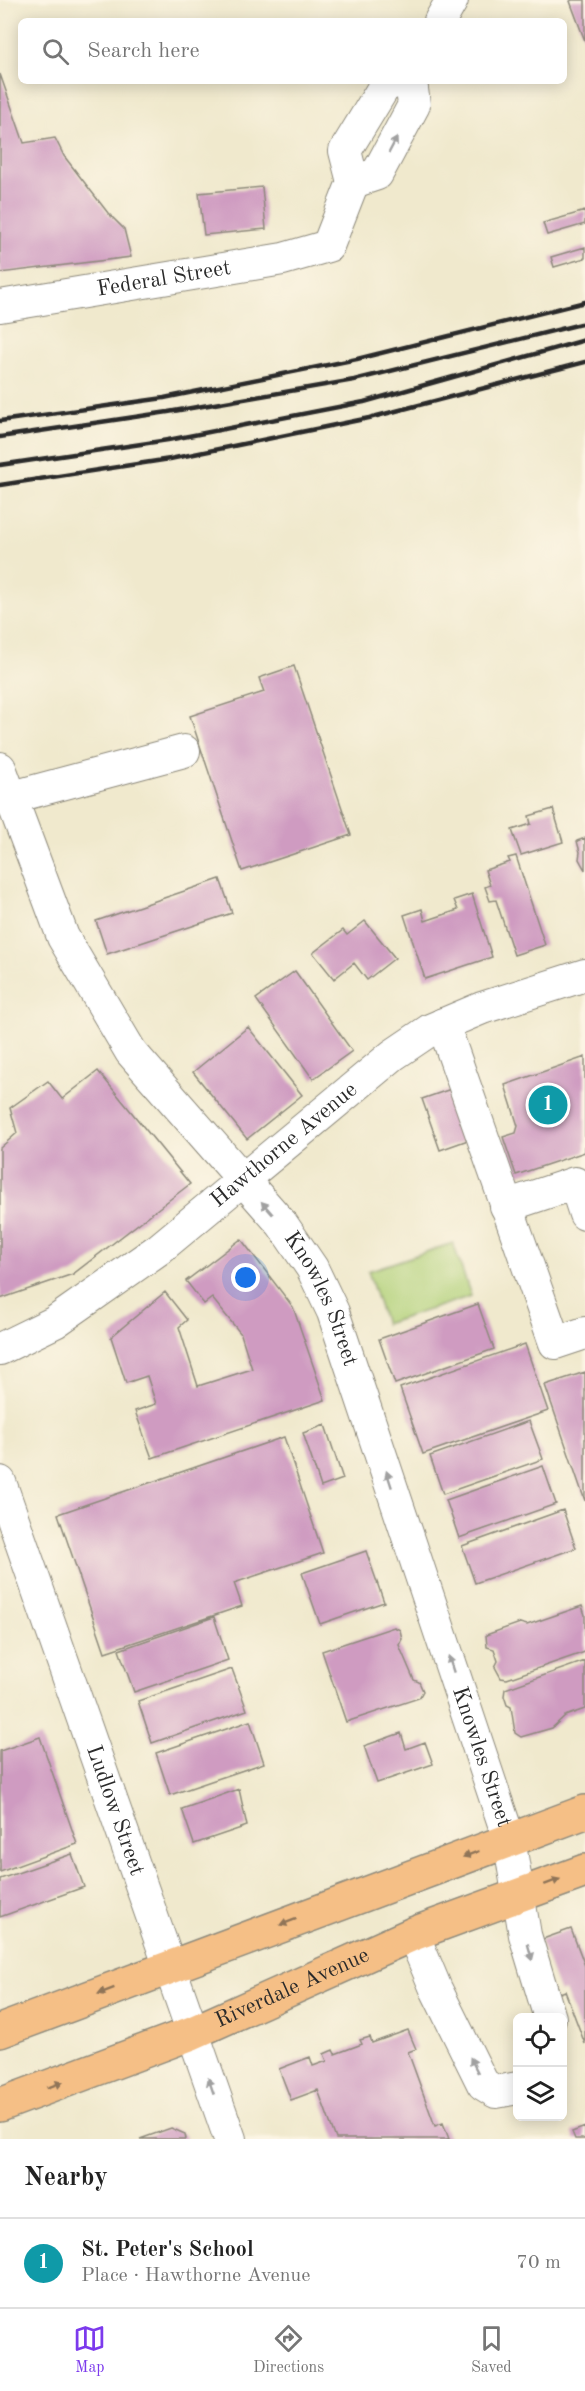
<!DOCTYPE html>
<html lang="en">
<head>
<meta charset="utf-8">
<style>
	:root { --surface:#fff; --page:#f6f6f6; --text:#222; --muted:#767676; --line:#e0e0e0; --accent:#7c3aed }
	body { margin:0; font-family:"Old Standard TT",serif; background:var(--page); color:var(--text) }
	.controls { position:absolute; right:18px; bottom:18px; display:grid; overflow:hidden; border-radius:9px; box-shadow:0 3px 15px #0003 }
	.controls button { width:54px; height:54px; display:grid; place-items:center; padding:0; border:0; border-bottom:2px solid var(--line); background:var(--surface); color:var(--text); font:30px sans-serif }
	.you { position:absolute; left:246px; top:1278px; width:21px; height:21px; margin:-15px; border:4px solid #fff; border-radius:50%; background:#1a73e8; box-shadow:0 0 0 9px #1a73e833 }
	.badge { display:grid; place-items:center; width:39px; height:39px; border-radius:50%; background:var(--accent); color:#fff; font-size:20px; font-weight:700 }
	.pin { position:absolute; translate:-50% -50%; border:3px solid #fff; box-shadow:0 2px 6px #0006 }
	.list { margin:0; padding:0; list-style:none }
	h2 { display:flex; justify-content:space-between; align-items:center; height:78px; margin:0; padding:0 24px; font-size:26px }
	h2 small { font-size:20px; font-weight:400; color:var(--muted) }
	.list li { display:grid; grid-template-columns:39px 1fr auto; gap:18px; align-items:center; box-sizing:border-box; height:90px; padding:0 24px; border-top:2px solid var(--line) }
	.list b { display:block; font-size:22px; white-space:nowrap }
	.list p { margin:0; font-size:20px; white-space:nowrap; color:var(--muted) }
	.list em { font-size:20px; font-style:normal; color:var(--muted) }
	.icon { flex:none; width:33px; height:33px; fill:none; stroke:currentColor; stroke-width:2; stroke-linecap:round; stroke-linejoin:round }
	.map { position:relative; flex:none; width:585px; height:2139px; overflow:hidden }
	.search { position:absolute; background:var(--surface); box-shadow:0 3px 15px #0003; left:18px; right:18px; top:18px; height:66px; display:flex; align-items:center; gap:15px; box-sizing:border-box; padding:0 21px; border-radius:9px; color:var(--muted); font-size:22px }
	.sheet { height:168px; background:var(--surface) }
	nav { display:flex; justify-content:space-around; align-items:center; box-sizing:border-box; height:84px; border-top:2px solid var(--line); background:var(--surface); font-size:16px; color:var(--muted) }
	nav a { display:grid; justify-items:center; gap:3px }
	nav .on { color:var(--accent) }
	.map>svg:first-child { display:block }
	.green { fill:#b0d077; stroke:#6e7e51; stroke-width:1.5 }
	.building { fill:#cf9bc1 }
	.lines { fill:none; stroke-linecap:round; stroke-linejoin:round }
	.minor-casing { stroke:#8e8a7c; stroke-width:34 }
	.major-casing { stroke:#8e8a7c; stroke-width:36 }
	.minor { stroke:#fff; stroke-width:32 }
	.major { stroke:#f5bf86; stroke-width:33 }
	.rail { stroke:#2b2b2b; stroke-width:4.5 }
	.oneway { fill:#a0a0a0 }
	.oneway2 { fill:#907558 }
	.labels { text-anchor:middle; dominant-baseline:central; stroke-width:4.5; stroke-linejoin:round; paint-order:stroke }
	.street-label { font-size:22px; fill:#2b2b2b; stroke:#fcf5e5 }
</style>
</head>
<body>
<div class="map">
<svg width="585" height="2139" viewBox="0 0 585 2139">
	<rect width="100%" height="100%" fill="#fcf5e5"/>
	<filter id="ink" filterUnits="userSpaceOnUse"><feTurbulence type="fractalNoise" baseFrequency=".0167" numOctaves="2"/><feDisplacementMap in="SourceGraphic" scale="12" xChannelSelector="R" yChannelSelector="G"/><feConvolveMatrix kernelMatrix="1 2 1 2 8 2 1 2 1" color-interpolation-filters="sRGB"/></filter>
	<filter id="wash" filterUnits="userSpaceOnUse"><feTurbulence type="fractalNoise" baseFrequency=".008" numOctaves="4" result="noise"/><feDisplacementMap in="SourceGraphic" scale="24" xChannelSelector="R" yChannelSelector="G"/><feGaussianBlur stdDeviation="1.35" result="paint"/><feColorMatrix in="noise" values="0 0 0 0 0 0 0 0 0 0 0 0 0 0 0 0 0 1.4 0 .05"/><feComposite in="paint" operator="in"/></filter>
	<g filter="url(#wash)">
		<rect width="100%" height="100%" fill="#f0e9cd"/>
		<path class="green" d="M453,1243l18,53 -86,28 -17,-53z"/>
		<g id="blocks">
			<path class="building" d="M572,0h13v41l-15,-40z
				M0,74l24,69 31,-5 9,18 44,57 16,16 7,28 -131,16z
				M262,187l4,42 -62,6 -5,-42z
				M585,211v13l-38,11 -4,-12z
				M585,247v11l-31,9 -3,-10z
				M294,666l57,169 -109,36 -52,-155 74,-24 -5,-14z
				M553,809l10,33 -42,13 -9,-25 19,-6 -2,-8z
				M585,838v32l-6,-11 1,-7 -3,-11z
				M516,856l29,89 -31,10 -18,-55 -6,1 -5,-14 5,-2 -5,-15 25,-8 -2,-4z
				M220,879l12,34 -125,41 -11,-33z
				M472,894l20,63 -67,22 -21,-64 18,-6 3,12 33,-11 -4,-10z
				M365,921l30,37 -28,22 -13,-17 -20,16 -21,-26 30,-23 4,5z
				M295,971l57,80 -39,28 -57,-80z
				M248,1027l54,68 -55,44 -54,-67z
				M585,1057v95l-69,23 -13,-38 13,-4 2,-7 -13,-41z
				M98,1071l92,113 -117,90 -73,25v-151l17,-15 -7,-25 38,-27 14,18z
				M451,1089l17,51 -28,10 -18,-51z
				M241,1239l52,68 32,93 -173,58 -17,-47 21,-7 -9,-28 -21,7 -15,-46 54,-45 22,28 -8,7 19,59 54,-17 -11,-35 -29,-36 -8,6 -18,-23z
				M478,1304l16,45 -99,35 -16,-45z
				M525,1344l23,67 -125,43 -23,-66z
				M585,1372v129l-40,-116z
				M529,1421l14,38 -100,35 -13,-38z
				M325,1425l18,54 -22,8 -18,-54z
				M284,1437l39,116 -89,30 8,23 -137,46 -47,-138z
				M543,1466l13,38 -97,34 -13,-38z
				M563,1510l13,38 -101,35 -13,-37z
				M366,1551l18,51 -64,22 -18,-51z
				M582,1606l3,9v37l-78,27 -6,-1 -6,-11 3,-6 -4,-12 -7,-2 -1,-12 34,-12 7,2z
				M214,1617l14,43 -94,32 -15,-42z
				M394,1627l6,3 2,9 -3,6 15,35 5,2 4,9 -4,7 -73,24 -24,-71z
				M585,1661v48l-20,7 -13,12 -31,9 -6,-4 -4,-26 -4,-2 -3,-9 1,-7z
				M232,1669l15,41 -95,33 -14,-42z
				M250,1721l14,42 -94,32 -14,-42z
				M401,1733l5,16 19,-7 8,22 -56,19 -13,-37z
				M40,1737l37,107 -77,28v-121z
				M239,1789l8,37 -53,18 -12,-35z
				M72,1854l12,33 -84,30v-38z
				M571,1929l14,37v78l-20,-53 -5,2 -20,-53z
				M408,2030l8,19 -8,3 27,74 8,-3 6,16h-113l-18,-49 -27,10 -12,-31 31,-12 3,9 14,-5 -3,-7 9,-4 2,4 27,-10 -2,-4 10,-3 2,6z
				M585,2127v12h-10l-3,-7z
				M171,2128l14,6 1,5h-46z"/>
		</g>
	</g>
	<g filter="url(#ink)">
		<use href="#blocks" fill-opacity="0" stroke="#8e8a7c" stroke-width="1.5"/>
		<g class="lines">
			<defs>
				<g id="minor">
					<path d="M440,21l12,-21"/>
					<path d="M353,182l24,-8 37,-69 -3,-24"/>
					<path id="s1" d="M0,306l283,-47 45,-13 25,-64 -8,-31 39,-64 12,-6"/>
					<path id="s2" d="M0,768l63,169 68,115 151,172 30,44 21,44 176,527 16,96 25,83"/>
					<path d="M9,798l175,-47"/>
					<path d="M443,1024l112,319 30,-10"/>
					<path d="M506,1206l69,-23 10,31"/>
					<path id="s3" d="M0,1349l55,-27 104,-73 234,-194 37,-25 52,-22 103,-33"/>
					<path id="s4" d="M0,1482l230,657"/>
					<path d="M413,1934l23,55 47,95 13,8 22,-4"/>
				</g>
				<g id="major">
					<path d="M0,2031l585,-219"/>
					<path id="s5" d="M0,2105l192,-72 221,-99 172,-63"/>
				</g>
			</defs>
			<use href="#minor" class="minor-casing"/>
			<use href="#major" class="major-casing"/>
			<use href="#minor" class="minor"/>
			<use href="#major" class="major"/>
			<path class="rail" d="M0,421l164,-23 193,-39 228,-57
				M0,437l168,-25 186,-32 231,-57
				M0,465l168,-25 196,-38 221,-62
				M0,485l170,-26 199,-41 216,-56"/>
		</g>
		<defs><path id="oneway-solid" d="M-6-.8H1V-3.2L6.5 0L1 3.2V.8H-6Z" transform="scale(1.5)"/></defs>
		<g class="oneway">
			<use href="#oneway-solid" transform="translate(393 145) rotate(-62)"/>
			<use href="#oneway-solid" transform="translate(267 1208) rotate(-131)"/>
			<use href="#oneway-solid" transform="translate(389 1479) rotate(-108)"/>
			<use href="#oneway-solid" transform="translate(451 1664) rotate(-108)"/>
			<use href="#oneway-solid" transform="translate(530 1952) rotate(74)"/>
			<use href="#oneway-solid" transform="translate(474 2065) rotate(-117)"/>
			<use href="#oneway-solid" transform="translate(211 2086) rotate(-109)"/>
		</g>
		<g class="oneway2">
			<use href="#oneway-solid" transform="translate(471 1854) rotate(159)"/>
			<use href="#oneway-solid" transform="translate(552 1882) rotate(-20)"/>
			<use href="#oneway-solid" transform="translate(288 1922) rotate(159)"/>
			<use href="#oneway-solid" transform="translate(106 1991) rotate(159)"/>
			<use href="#oneway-solid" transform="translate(55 2085) rotate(-21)"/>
		</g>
	</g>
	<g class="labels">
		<g class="street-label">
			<text stroke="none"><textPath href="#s1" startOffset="166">Federal Street</textPath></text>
			<text stroke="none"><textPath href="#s3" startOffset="351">Hawthorne Avenue</textPath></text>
			<text stroke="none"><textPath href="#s2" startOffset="628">Knowles Street</textPath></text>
			<text stroke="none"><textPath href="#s2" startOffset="1114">Knowles Street</textPath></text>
			<text stroke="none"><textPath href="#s4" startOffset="348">Ludlow Street</textPath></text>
			<text stroke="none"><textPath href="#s5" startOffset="315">Riverdale Avenue</textPath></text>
		</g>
	</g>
</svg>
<div class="controls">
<button><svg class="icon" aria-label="locate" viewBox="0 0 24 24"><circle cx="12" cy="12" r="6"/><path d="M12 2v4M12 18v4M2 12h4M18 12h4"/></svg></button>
<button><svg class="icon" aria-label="layers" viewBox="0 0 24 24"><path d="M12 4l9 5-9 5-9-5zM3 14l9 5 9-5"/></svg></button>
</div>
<div class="you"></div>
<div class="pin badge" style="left:548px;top:1105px;background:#0f9aa8">1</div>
<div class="search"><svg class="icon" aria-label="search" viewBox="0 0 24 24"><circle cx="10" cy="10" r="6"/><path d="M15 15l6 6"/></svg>Search here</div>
</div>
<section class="sheet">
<h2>Nearby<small></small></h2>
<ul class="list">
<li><span class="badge" style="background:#0f9aa8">1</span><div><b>St. Peter's School</b><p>Place · Hawthorne Avenue</p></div><em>70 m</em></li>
</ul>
</section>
<nav>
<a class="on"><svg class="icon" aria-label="map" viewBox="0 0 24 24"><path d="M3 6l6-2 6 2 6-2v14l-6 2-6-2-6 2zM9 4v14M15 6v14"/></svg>Map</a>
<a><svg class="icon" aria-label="directions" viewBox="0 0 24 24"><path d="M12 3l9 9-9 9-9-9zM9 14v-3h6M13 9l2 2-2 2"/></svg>Directions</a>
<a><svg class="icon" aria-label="saved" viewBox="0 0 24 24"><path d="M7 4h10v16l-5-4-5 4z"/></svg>Saved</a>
</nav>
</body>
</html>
